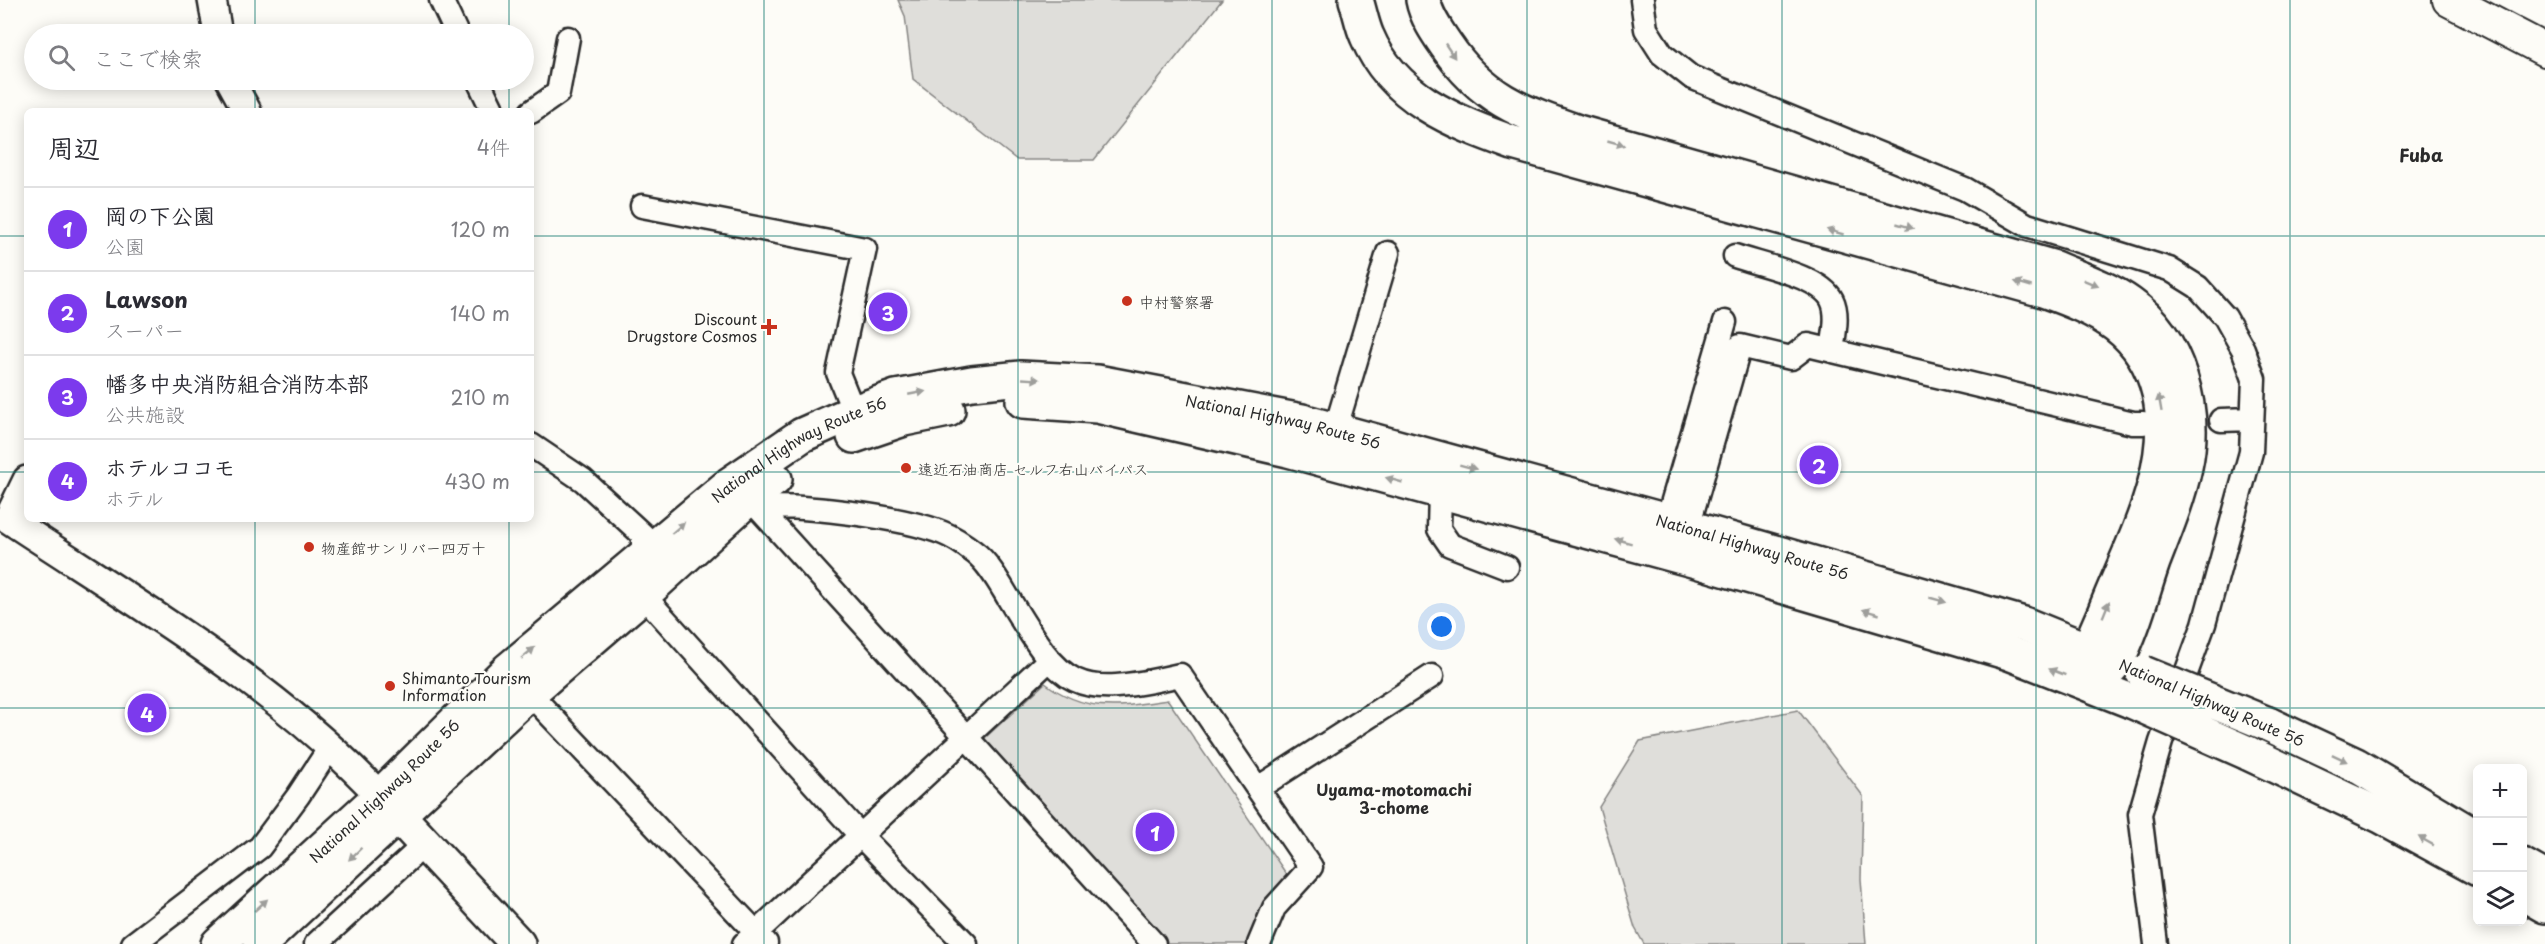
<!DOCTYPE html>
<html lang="ja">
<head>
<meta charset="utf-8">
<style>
	:root { --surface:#fff; --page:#f7f7f7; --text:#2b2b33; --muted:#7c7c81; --line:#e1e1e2; --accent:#7c3aed }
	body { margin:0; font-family:"Playpen Sans","Klee One",sans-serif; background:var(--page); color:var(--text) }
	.controls { position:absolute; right:18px; bottom:18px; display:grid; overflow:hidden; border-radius:9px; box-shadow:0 3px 15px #0003 }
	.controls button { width:54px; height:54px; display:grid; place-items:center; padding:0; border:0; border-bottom:2px solid var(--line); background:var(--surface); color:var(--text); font:30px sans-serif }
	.you { position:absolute; left:1442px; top:627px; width:21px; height:21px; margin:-15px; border:4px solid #fff; border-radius:50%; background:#1a73e8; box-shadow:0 0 0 9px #1a73e833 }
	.badge { display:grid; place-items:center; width:39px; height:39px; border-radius:50%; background:var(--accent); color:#fff; font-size:20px; font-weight:700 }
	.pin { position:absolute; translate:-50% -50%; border:3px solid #fff; box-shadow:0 2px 6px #0006 }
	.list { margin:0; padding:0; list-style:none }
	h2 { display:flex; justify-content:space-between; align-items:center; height:78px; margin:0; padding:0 24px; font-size:26px }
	h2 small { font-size:20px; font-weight:400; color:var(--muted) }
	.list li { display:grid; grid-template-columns:39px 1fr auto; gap:18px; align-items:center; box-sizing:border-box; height:84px; padding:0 24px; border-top:2px solid var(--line) }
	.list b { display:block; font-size:22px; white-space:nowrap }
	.list p { margin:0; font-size:20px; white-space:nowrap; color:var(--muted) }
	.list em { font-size:20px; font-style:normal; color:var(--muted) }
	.icon { flex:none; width:33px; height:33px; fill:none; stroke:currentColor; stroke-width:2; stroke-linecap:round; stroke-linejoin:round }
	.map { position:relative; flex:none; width:2545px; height:944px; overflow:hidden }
	.search { position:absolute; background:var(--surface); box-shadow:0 3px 15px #0003; left:24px; top:24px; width:510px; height:66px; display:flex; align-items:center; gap:15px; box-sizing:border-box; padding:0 21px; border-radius:33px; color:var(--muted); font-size:22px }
	.panel { position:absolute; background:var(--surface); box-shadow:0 3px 15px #0003; left:24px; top:108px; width:510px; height:414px; border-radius:9px }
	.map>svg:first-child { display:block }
	.green { fill:#dfdeda; stroke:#858482; stroke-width:1.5 }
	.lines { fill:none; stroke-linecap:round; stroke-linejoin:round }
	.minor-casing { stroke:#2b2b2b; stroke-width:27 }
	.tertiary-casing { stroke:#2b2b2b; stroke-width:32 }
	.secondary-casing { stroke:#2b2b2b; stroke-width:36 }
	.trunk-casing { stroke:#2b2b2b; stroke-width:38 }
	.motorway-casing { stroke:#2b2b2b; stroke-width:38 }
	.minor { stroke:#fdfcf7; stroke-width:22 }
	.tertiary { stroke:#fdfcf7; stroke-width:27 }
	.secondary { stroke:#fdfcf7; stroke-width:32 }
	.trunk { stroke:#fdfcf7; stroke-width:33 }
	.motorway { stroke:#fdfcf7; stroke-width:33 }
	.trunk-bridge-casing { stroke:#2b2b2b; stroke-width:38; stroke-linecap:butt }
	.trunk-bridge { stroke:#fdfcf7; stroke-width:33 }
	.oneway { fill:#9e9e9b }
	.grid { fill:none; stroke:#0f766e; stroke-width:1.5; stroke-opacity:0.55 }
	.poi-dot { fill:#c8321e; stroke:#fdfcf7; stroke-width:2 }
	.labels { text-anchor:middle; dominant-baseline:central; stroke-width:4.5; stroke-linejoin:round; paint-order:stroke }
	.poi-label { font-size:15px; fill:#2b2b2b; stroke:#fdfcf7; text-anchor:start }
	.street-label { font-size:15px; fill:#2b2b2b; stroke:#fdfcf7 }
	.neighbourhood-label { font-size:16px; font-weight:bold; fill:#2b2b2b; stroke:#fdfcf7 }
	.quarter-label { font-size:18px; font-weight:bold; fill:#2b2b2b; stroke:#fdfcf7 }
</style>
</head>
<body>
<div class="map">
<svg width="2545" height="944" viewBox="0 0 2545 944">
	<rect width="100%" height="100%" fill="#fdfcf7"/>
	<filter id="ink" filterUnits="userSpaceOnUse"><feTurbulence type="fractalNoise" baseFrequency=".0167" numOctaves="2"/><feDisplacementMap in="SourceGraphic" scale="12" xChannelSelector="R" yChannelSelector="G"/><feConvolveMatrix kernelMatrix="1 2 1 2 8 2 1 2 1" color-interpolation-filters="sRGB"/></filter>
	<g filter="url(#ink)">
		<path class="green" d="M898,0h324l-128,160h-77l-104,-81 -8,-63z
			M1045,683c41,31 75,24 123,17l121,178 -24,25 -17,41h-92l-181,-197z
			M1798,710l65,86 -2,83 5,65h-222l-9,-16 -36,-121 41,-66z"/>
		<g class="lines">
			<defs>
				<path id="minor" d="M441,0l16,34
					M1642,0l4,29 16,25 29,23 274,112 62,36 142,44 29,18 27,30 18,32 11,30 -3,73 -47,172 -43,118 -21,72 16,130
					M478,80l15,31
					M531,112l27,-19 10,-55
					M642,206l223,43 -27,124 21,52
					M1735,256c25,9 85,20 97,44 7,14 2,35 0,51
					M2221,420l31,-1
					M1331,444l57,-191
					M531,445l52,35 60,55v60l217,240 106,109
					M1440,492l-1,37 11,16 57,22
					M752,501l402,443
					M759,508c42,-4 144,9 184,25 10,4 22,12 31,19 14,10 26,32 35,47 55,91 65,100 171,76l131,192 -37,41 -15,36
					M1668,536l-1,-15 58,-199
					M1680,538l8,-11 52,-181 51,12 17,-13 325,78h10
					M529,693l237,250
					M1258,788l174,-112
					M133,944l127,-97 38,-51 33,-50
					M316,944l109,-100
					M744,944l305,-284"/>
				<path id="tertiary" d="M212,0l6,34
					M230,80l17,31
					M27,480l-19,39c128,85 266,164 372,277"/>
				<path id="secondary" d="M2449,0l96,50"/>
				<g id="trunk">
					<path d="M1023,401l74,5 191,44 412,112 309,91 122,48"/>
					<path d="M854,436l50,-17 44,-9"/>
					<path d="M2268,724l88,41 122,73"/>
					<path d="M2248,753l133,63 97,53"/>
					<path d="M381,797l137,147"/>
					<path d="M2522,865l23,13"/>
					<path d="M2522,893l23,13"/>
					<path id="s1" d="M218,944l162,-148 128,-126 222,-186 72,-49 52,-23 42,-15 76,-14 49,-5 76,4 205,39 365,100 357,103 91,37"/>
					<path d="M260,944l269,-251 114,-98 106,-97 26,-19"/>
				</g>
				<path id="motorway" d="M1356,0c4,12 6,25 11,36 26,62 87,86 146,107l530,147c56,20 101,40 116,103 17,74 -27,150 -54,218 -5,12 -12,25 -15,38 -3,10 0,25 1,36
					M1423,0c3,16 14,32 23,45 36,53 74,67 132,87l474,135c26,11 54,20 78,37 48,34 68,106 55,163 -7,33 -20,64 -32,95 -11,32 -20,68 -36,98 -5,9 -18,18 -26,25"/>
			</defs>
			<use href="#minor" class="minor-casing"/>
			<use href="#tertiary" class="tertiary-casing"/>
			<use href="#secondary" class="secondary-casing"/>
			<use href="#trunk" class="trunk-casing"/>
			<use href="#motorway" class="motorway-casing"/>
			<use href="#minor" class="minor"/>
			<use href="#tertiary" class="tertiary"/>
			<use href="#secondary" class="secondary"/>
			<use href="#trunk" class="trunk"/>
			<use href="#motorway" class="motorway"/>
			<defs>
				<path id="trunk-bridge" d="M2143,673l125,51
					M2131,701l117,52"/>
			</defs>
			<use href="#trunk-bridge" class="trunk-bridge-casing"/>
			<use href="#trunk-bridge" class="trunk-bridge"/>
		</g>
		<defs><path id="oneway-solid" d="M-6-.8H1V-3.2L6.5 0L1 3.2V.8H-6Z" transform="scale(1.5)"/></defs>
		<g class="oneway">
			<use href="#oneway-solid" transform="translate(1450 51) rotate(56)"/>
			<use href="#oneway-solid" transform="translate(1616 143) rotate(16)"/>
			<use href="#oneway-solid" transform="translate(1905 226) rotate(16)"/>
			<use href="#oneway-solid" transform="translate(1835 232) rotate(-164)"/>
			<use href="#oneway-solid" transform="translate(2091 283) rotate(22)"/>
			<use href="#oneway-solid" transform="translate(2023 284) rotate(-164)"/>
			<use href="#oneway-solid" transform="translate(1031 379) rotate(3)"/>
			<use href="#oneway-solid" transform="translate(917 393) rotate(-11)"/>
			<use href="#oneway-solid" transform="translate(2160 403) rotate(-100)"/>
			<use href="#oneway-solid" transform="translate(1468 467) rotate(15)"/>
			<use href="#oneway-solid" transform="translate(1394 480) rotate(-164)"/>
			<use href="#oneway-solid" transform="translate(678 528) rotate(-41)"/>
			<use href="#oneway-solid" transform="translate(1623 541) rotate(-165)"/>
			<use href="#oneway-solid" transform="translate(1938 600) rotate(16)"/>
			<use href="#oneway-solid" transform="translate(2106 609) rotate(-68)"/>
			<use href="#oneway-solid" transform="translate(1871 612) rotate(-164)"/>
			<use href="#oneway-solid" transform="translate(528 653) rotate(-40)"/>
			<use href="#oneway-solid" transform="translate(2057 672) rotate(-159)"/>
			<use href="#oneway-solid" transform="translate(2340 758) rotate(25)"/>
			<use href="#oneway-solid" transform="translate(2426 841) rotate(-151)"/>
			<use href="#oneway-solid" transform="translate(355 854) rotate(136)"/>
			<use href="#oneway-solid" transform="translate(261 905) rotate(-42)"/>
		</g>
	</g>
	<path class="grid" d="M255,0v34M509,0v34M764,0v944M1018,0v944M1272,0v944M1527,0v944M1782,0v944M2036,0v944M2290,0v944M255,80v31M509,80v31M0,236h27M531,236h2014M0,472h27M531,472h2014M255,519v425M509,519v425M0,708h2545"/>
	<g class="poi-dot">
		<circle cx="1127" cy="301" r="6"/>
		<path d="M766 318h6v6h6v6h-6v6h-6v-6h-6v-6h6z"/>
		<circle cx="906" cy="468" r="6"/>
		<circle cx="309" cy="547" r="6"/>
		<circle cx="390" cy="686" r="6"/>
	</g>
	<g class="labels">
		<g class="poi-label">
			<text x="1139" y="301">中村警察署</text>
			<text x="757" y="318" text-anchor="end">Discount<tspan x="757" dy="17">Drugstore Cosmos</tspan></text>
			<text x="918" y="468">遠近石油商店 セルフ右山バイパス</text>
			<text x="321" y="547">物産館サンリバー四万十</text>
			<text x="402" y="677">Shimanto Tourism<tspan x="402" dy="17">Information</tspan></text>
		</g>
		<g class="street-label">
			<text stroke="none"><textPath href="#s1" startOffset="1270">National Highway Route 56</textPath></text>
			<text stroke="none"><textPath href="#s1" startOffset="766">National Highway Route 56</textPath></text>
			<text stroke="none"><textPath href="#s1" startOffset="1756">National Highway Route 56</textPath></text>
			<text transform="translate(2212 702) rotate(23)">National Highway Route 56</text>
			<text stroke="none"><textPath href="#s1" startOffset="226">National Highway Route 56</textPath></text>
		</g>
		<g class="neighbourhood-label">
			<text x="1394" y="789">Uyama-motomachi<tspan x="1394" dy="18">3-chome</tspan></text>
		</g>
		<g class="quarter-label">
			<text x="2421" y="154">Fuba</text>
		</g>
	</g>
</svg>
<div class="controls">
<button>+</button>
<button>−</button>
<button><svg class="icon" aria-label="layers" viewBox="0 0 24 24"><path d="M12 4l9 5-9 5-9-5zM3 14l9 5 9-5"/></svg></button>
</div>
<div class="you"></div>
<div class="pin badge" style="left:1155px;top:832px">1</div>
<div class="pin badge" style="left:1819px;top:465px">2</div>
<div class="pin badge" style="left:888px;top:312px">3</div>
<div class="pin badge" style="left:147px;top:713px">4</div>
<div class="search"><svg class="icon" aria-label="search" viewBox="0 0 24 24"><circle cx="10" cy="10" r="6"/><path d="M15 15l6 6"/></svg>ここで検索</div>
<section class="panel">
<h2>周辺<small>4件</small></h2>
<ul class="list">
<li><span class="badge">1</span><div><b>岡の下公園</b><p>公園</p></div><em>120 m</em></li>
<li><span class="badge">2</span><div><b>Lawson</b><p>スーパー</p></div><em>140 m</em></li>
<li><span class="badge">3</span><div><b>幡多中央消防組合消防本部</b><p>公共施設</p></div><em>210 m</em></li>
<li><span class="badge">4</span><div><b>ホテルココモ</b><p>ホテル</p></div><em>430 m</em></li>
</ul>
</section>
</div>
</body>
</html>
